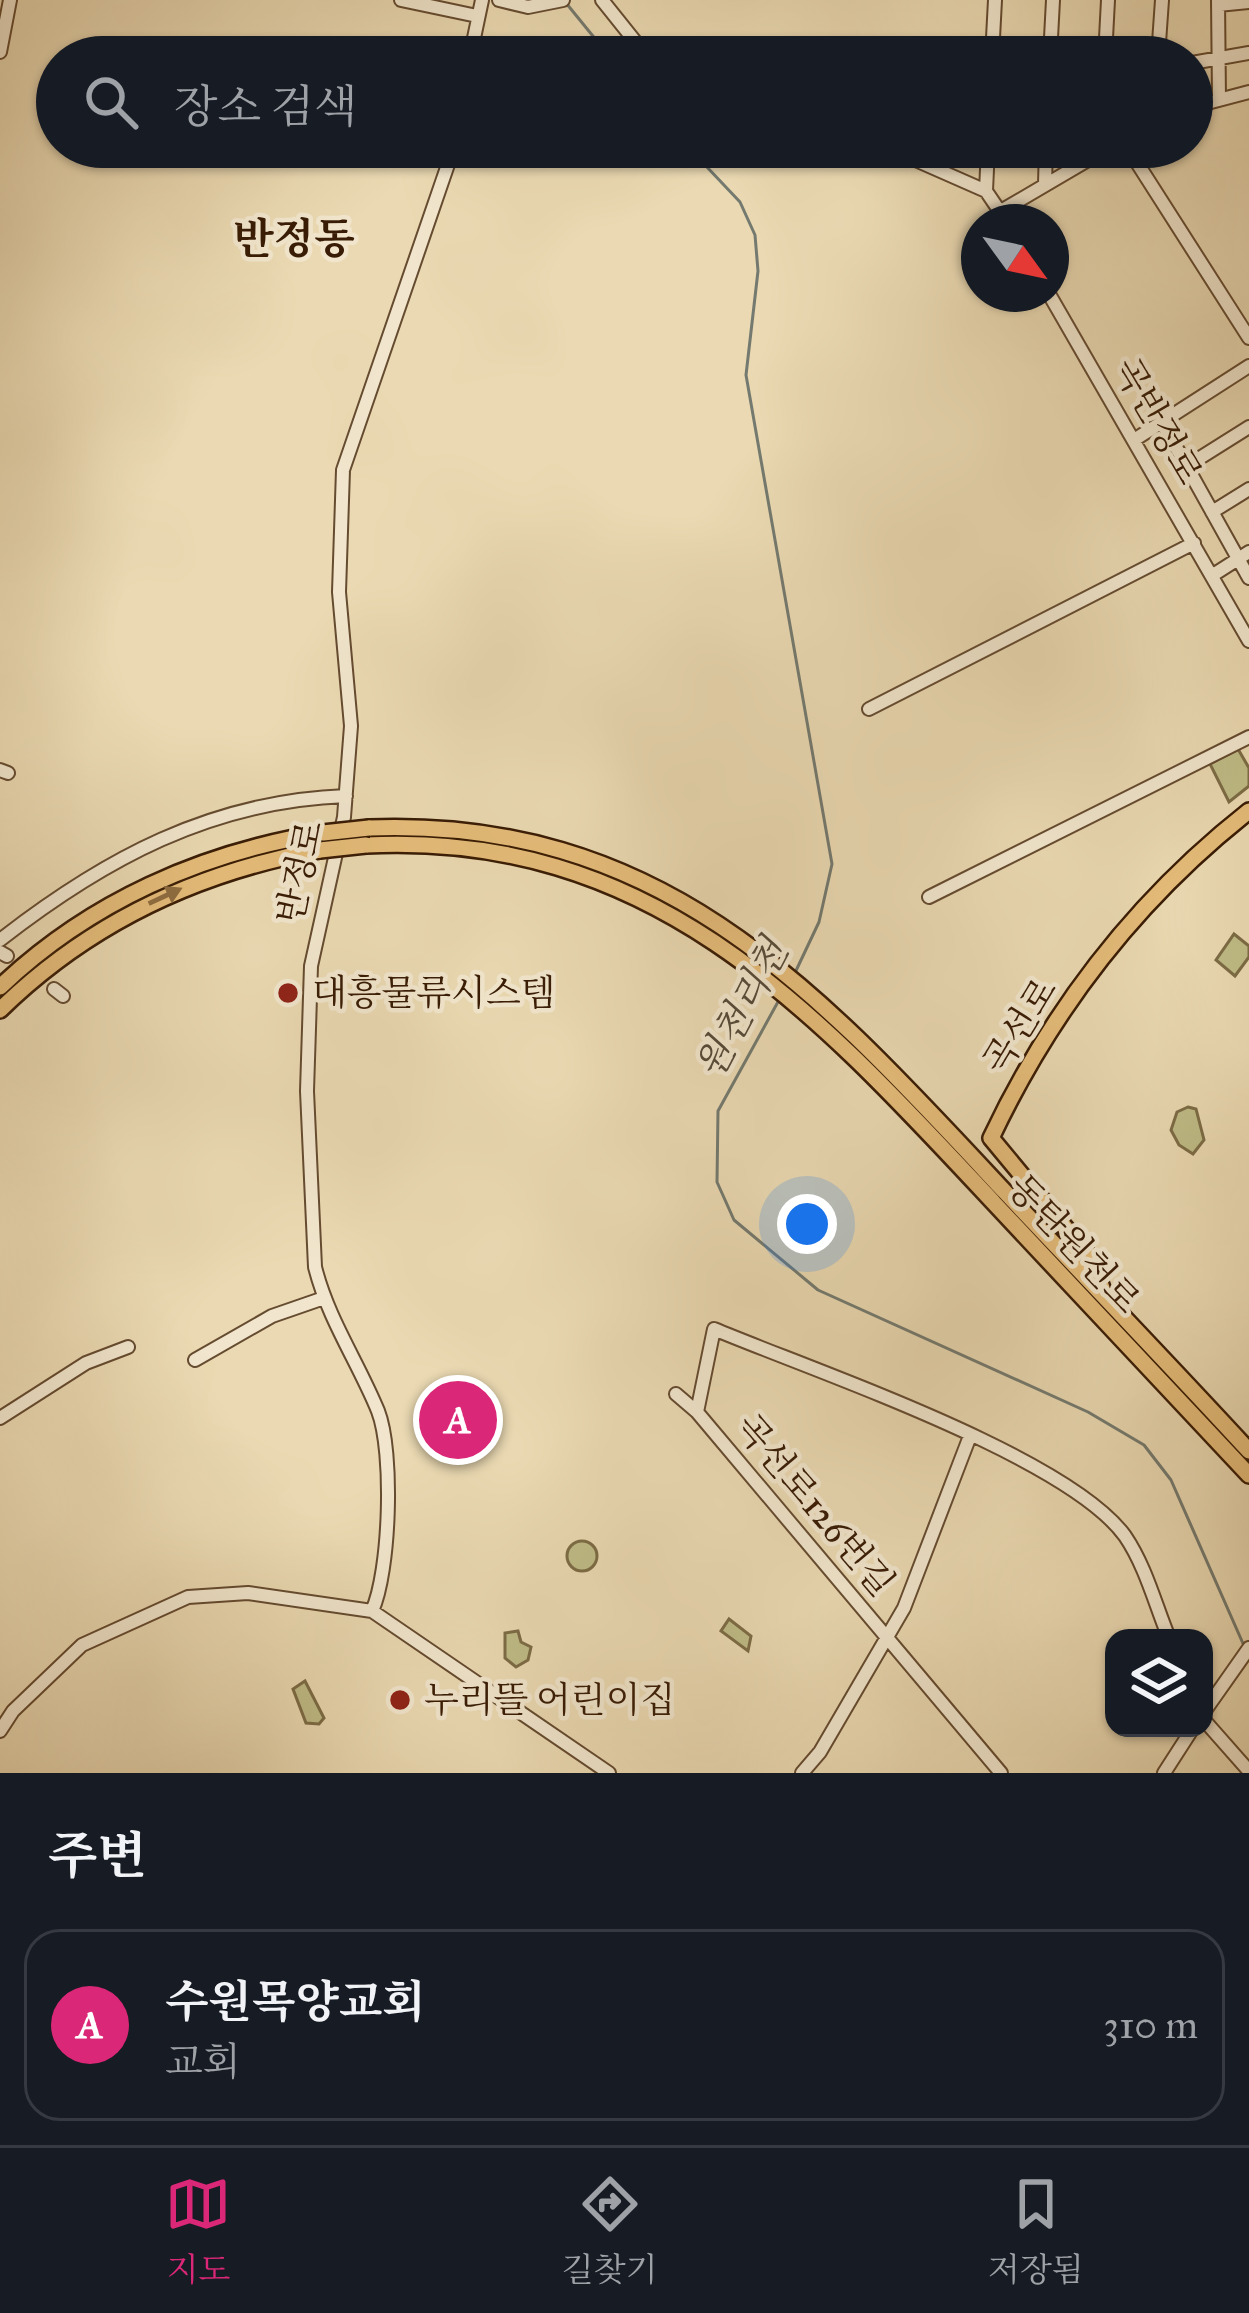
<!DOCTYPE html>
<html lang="ko">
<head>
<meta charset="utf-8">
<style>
	:root { --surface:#171b24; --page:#242831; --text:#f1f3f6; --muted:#9ea1a6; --line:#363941; --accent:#db2777 }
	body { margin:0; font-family:"IM FELL Great Primer","Noto Serif KR",serif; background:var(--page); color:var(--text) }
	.controls { position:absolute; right:36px; bottom:36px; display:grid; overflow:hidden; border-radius:24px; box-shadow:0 3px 9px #0004 }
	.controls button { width:108px; height:108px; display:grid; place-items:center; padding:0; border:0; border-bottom:3px solid var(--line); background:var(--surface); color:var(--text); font:60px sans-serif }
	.compass { position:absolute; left:961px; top:204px; width:108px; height:108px; border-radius:50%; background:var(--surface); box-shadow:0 3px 9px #0004; rotate:123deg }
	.you { position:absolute; left:807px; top:1224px; width:42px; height:42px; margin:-30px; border:9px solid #fff; border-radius:50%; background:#1a73e8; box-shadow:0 0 0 18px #1a73e833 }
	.badge { display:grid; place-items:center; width:78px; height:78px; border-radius:50%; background:var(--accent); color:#fff; font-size:39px; font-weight:700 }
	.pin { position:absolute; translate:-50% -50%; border:6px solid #fff; box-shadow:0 3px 12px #0006 }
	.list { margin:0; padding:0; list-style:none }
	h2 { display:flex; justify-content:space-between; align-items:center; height:156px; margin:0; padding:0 48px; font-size:51px }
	h2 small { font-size:39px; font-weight:400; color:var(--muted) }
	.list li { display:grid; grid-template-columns:78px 1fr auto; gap:36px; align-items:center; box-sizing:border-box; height:192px; margin:0 24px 24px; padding:0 24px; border:3px solid var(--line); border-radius:36px }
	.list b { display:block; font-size:45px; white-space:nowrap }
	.list p { margin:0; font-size:39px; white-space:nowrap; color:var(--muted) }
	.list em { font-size:39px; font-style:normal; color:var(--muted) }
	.icon { flex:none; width:66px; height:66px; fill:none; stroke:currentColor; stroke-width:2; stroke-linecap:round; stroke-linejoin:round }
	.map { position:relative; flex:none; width:1249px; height:1773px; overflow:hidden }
	.search { position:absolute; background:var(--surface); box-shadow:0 3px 9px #0004; left:36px; right:36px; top:36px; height:132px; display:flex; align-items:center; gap:30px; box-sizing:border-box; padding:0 42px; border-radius:66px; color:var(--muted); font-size:45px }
	.sheet { height:372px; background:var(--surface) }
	nav { display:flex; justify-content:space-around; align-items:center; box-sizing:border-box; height:168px; border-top:3px solid var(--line); background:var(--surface); font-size:33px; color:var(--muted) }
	nav a { display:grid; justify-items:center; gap:6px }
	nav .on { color:var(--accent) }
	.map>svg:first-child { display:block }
	.green { fill:#bfbc87; stroke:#7c6c46; stroke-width:3 }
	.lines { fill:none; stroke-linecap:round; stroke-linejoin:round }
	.stream { stroke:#747a6f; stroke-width:3 }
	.minor-casing { stroke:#654b30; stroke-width:16 }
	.major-casing { stroke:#391c05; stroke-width:20 }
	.minor { stroke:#f1e6cd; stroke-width:12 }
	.major { stroke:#e5bc79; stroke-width:15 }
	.major-bridge-casing { stroke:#391c05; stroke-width:20; stroke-linecap:butt }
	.major-bridge { stroke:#e5bc79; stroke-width:15 }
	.oneway { fill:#8f6c3f }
	.poi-dot { fill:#8f2418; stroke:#f1e6cd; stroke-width:4.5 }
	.labels { text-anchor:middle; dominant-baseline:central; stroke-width:9; stroke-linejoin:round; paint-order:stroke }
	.street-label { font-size:36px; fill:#391c05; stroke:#f1e6cd }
	.poi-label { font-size:36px; fill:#391c05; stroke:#f1e6cd; text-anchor:start }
	.water-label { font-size:39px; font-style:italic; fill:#564b3a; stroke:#f1e6cd }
	.quarter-label { font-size:42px; font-weight:bold; fill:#391c05; stroke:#f1e6cd }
</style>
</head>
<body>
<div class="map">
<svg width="1249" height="1773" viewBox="0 0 1249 1773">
	<rect width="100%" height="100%" fill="#ead9b2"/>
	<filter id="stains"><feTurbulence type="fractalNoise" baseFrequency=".00167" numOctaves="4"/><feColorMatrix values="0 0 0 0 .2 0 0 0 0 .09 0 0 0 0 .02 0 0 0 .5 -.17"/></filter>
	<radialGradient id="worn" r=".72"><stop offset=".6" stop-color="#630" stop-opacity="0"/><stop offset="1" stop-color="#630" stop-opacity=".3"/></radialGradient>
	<path class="green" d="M1238,749l11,19v18l-20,16 -19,-38z
		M1234,934l15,12v11l-14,19 -19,-16z
		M1188,1107l8,2 8,31 -11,14 -14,-9 -8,-15 6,-18z
		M567 1556a15 15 0 1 1 30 0a15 15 0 1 1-30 0Z
		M729,1619l22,17 -3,15 -27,-20z
		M518,1631l3,11 10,5 -3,13 -12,7 -11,-9v-25z
		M305,1681l19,37 -5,6 -13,-1 -13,-34z"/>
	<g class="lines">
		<path class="stream" d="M566,3l44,54
			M688,147l52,55 15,33 3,36 -12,104 86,489 -13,58 -26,55
			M779,1000l-61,111 -1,71 17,38 84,70 270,122 56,33 27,35 74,168"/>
		<defs>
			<path id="minor" d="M401,0l76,16
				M499,0l29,7 35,-7
				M602,0l40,50 37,7
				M1218,0l1,98
				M1218,5l31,-3
				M0,52l10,-52
				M470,57l12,-57
				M992,57l3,-57
				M1050,57l3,-57
				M1105,57l3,-57
				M1158,57l4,-57
				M1192,63l57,-10
				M1192,107l57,-15
				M886,147l100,44
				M988,147l-2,44 21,31
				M1127,147l122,191
				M1045,184l1,-37
				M1001,211l109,-64
				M1049,294l200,347
				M1162,422l87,156
				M1134,440l115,-74
				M1187,466l62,-39
				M1212,512l37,-23
				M1213,575l36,-23
				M869,709l325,-166
				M0,770l8,3
				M929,897l320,-160
				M0,940c104,-81 211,-139 346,-144
				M0,952l7,4
				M54,989l9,7
				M195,1360l77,-44 52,-18
				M676,1394l21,18
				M0,1418l86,-55 42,-16
				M372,1611c18,-39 22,-159 6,-200 -20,-49 -50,-92 -63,-144l-8,-176 4,-125 33,-149 7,-91 -12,-134 4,-122 111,-323
				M1204,1712l45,-64
				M1204,1720l45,51
				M0,1731l13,-20 69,-66 106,-48 60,-4 124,18 237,162
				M802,1773l18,-21 84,-144 66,-172
				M1001,1773l-304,-361 17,-83c100,42 353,127 411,207 21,31 30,68 44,102
				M1164,1773l29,-45"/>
			<path id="major" d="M369,828c297,-11 451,166 637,365 81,86 163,171 243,258
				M366,845c287,-14 448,165 628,358 85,91 170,181 255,272
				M0,987c89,-85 202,-135 323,-154
				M0,1010c89,-87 198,-138 320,-160
				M1102,1288l-10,-28 -101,-122c61,-129 146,-239 258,-327"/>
		</defs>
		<use href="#minor" class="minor-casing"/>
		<use href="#major" class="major-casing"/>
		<use href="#minor" class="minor"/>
		<use href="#major" class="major"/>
		<defs>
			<path id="major-bridge" d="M323,833l46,-5
				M320,850l46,-5"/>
		</defs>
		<use href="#major-bridge" class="major-bridge-casing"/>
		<use href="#major-bridge" class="major-bridge"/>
	</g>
	<defs><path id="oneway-solid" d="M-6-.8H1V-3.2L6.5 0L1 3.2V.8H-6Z" transform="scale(3)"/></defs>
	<use class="oneway" href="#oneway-solid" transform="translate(165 896) rotate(-25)"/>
	<g class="poi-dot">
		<circle cx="288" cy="993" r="12"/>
		<circle cx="400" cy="1700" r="12"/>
	</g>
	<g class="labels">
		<g class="street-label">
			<text transform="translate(1158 421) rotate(60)">곡반정로</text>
			<text transform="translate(300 872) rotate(-78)">반정로</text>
			<text transform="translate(1020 1026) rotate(-58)">곡선로</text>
			<text transform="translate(1074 1244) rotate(47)">동탄원천로</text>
			<text transform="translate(815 1505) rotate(50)">곡선로126번길</text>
		</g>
		<g class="poi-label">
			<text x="312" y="993">대흥물류시스템</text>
			<text x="424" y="1700">누리뜰 어린이집</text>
		</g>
		<g class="water-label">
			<text transform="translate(742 1009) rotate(-62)">원천리천</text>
		</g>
		<g class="quarter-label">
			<text x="294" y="239">반정동</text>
		</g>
	</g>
	<rect width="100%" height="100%" filter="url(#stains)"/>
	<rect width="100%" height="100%" fill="url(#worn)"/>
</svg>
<div class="controls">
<button><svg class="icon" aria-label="layers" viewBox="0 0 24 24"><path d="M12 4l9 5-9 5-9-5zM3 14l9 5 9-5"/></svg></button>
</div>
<svg class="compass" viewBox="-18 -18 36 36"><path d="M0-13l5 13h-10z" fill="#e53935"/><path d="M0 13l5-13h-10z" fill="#9ea1a6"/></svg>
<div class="you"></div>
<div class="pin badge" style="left:458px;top:1420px">A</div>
<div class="search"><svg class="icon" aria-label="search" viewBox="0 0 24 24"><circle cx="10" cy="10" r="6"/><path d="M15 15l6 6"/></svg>장소 검색</div>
</div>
<section class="sheet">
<h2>주변<small></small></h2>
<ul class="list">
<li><span class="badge">A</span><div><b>수원목양교회</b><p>교회</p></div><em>310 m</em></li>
</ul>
</section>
<nav>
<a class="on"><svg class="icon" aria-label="map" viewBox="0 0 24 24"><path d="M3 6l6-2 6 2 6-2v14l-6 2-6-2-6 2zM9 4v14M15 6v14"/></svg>지도</a>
<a><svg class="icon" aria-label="directions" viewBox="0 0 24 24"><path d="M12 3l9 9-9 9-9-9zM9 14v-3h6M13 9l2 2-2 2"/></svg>길찾기</a>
<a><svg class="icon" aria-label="saved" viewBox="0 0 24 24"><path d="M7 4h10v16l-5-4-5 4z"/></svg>저장됨</a>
</nav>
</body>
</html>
